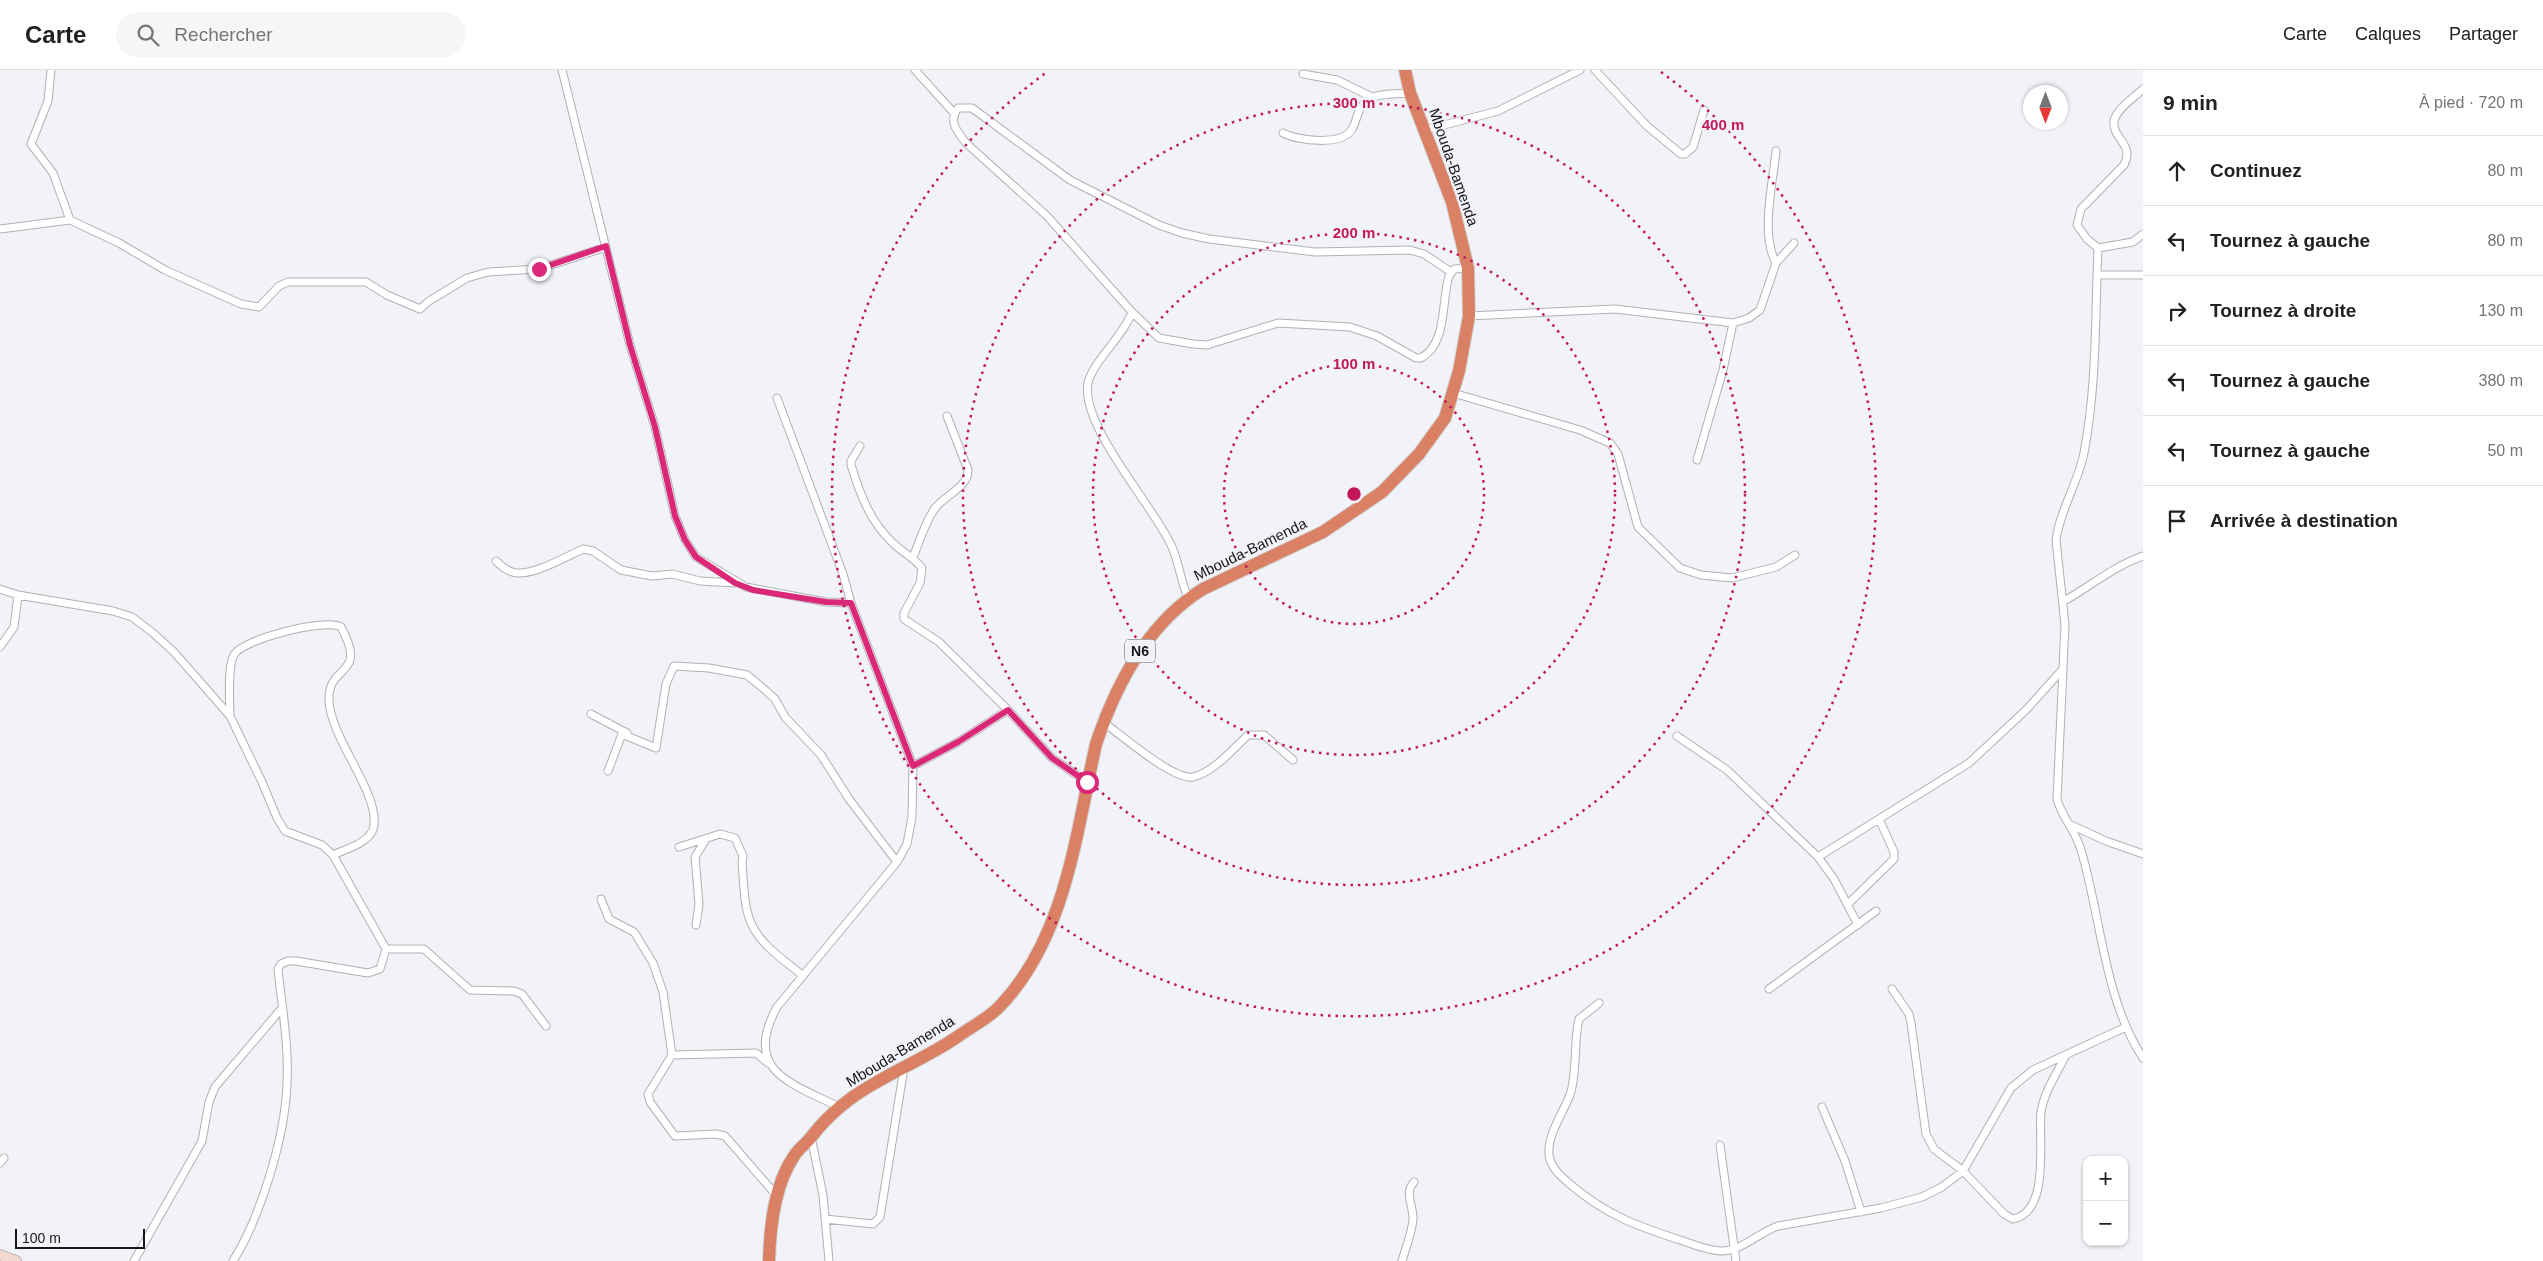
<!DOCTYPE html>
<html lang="fr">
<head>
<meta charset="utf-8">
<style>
	:root { --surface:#fff; --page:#f6f6f6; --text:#202124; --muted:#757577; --line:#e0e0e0 }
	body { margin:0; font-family:Arial,sans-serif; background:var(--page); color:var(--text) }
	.controls { position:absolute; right:15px; bottom:15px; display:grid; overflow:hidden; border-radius:10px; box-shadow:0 1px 4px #0004 }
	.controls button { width:45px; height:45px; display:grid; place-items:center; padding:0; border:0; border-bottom:1px solid var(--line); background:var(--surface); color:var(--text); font:25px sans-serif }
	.compass { position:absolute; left:2023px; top:15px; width:45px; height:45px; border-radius:50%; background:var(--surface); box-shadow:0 1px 4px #0004; rotate:180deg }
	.scale { position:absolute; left:15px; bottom:12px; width:130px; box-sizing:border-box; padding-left:5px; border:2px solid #161718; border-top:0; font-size:14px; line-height:18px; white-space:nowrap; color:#161718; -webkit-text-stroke:4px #f2f3f8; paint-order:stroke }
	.stop { position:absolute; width:15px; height:15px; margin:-11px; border:4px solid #db2777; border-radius:50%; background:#fff }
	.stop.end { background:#db2777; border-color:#fff; box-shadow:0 1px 5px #0008 }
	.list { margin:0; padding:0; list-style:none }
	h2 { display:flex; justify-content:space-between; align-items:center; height:65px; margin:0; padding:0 20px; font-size:21px }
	h2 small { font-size:16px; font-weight:400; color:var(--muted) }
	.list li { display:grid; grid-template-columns:32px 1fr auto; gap:15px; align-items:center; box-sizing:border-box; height:70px; padding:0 20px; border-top:1px solid var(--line) }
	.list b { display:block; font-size:19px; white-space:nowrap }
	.list em { font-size:16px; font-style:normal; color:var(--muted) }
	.icon { flex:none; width:28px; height:28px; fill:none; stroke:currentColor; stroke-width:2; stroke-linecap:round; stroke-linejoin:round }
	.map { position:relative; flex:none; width:2143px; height:1191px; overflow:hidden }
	header { display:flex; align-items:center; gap:30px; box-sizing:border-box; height:70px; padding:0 25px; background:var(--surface); border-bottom:1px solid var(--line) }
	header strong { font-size:24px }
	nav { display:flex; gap:28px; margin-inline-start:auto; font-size:18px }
	.search { width:350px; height:45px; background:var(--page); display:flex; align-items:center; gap:12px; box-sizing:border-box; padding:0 18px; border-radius:28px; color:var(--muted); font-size:19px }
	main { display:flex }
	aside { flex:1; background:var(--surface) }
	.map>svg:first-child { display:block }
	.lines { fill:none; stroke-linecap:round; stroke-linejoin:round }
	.street-casing { stroke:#b0b0b5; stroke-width:9 }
	.secondary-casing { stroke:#b0b0b5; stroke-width:12 }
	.highway-casing { stroke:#d0d1d1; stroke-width:14 }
	.street { stroke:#fff; stroke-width:7 }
	.secondary { stroke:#f4d9d1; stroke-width:10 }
	.highway { stroke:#da8165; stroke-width:12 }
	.route { stroke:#db2777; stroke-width:6 }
	.ring { fill:none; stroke:#c2185b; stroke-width:2.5; stroke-dasharray:2.5 5 }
	.labels { text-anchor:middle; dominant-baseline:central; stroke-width:5; stroke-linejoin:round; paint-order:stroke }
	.shield { fill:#f2f3f8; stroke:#58595b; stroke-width:1 }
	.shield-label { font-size:14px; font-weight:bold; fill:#161718 }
	.street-label { font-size:15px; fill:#161718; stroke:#f2f3f8 }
	.centre { fill:#c2185b; stroke:#f2f3f8; stroke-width:2.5 }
	.ring-label { font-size:15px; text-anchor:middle; font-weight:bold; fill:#c2185b; stroke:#f2f3f8; stroke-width:5; stroke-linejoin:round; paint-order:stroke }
</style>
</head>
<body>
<header>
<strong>Carte</strong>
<div class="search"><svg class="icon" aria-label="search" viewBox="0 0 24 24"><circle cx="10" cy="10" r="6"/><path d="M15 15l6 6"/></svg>Rechercher</div>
<nav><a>Carte</a><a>Calques</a><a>Partager</a></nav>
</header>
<main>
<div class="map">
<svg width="2143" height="1191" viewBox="0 0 2143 1191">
	<rect width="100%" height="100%" fill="#f2f3f8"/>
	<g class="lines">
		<defs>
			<path id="street" d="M51,0l-3,31 -17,43 22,29 17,47 49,23 46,27 76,34 18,3 20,-21 9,-4h78l21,13 33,14 9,-8 38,-23 21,-6 51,-3 67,-22
				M562,0l68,275 25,82 20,89 10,24 11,17 50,30 80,15 25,1 62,163 -1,51 -5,27 -10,18 -120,145c-35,64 14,76 62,100
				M915,0l39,43
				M1595,0l52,56 34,28h4l8,-7 11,-37
				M1303,4l34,6 35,17
				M1425,60l73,-19 82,-41
				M1283,63c15,8 60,13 69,-4 6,-10 5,-22 16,-30 11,-6 30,-5 42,-6
				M1776,81c-3,32 -16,83 0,112
				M0,159l70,-9
				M2143,164l-10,8 -35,6c-3,68 -1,137 -14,205 -6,30 -24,57 -28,87l9,85 -8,174c5,19 19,32 24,51 20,67 23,149 62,208
				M2098,178l-11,-9 -10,-14 4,-16 43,-44c11,-21 -12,-26 -10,-44 2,-12 21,-24 29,-32
				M1451,202l-27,-18 -14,-4 -95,2 -106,-13 -27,-6 -23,-8 -89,-45 -98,-72h-14c-10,14 -1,23 8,35l81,73 85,96 27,26 34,6 14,1 71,-22 72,4 27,9 39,22h5c27,-15 20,-57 28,-82l5,-7 14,-1
				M2097,205h46
				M1132,242c-9,25 -39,49 -44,71 -8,43 66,123 84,164 7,16 9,35 16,51
				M1469,246l146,-7 118,14 16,-5 11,-8 16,-47 18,-20
				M1453,323l127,37 30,13 8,11 20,73 42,41 21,7 31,3 44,-11 19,-12
				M777,328l66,176 8,29
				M860,376l-9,15v4c9,29 19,57 42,78 9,9 20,14 29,25l-2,15 -16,30v6l35,23 69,68 44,48 35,24
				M1697,390l26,-90 10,-47
				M913,487c7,-16 12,-36 23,-50 10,-12 33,-21 32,-37l-21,-54
				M496,491c4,4 10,9 16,11 18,6 53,-15 71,-23l10,2 28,19 31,6 20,-2 28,7 35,2
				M0,519l18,6 95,16 19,6 21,16 21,19 56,64 32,66 15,36 8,13 37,14 11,10 53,94 -6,20 -12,4 -72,-12h-8l-7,3 -3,5c4,38 11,77 9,115 -2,53 -26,132 -54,177
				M2064,531c27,-15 50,-35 79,-45
				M0,577l14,-20 4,-32
				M591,644l36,19
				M230,646c0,-14 -3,-49 4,-61 8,-16 92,-37 107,-28 28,51 -14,36 -12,74 2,38 49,90 45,124 -1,17 -28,24 -41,30
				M1103,652c17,12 71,59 90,55 21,-5 40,-28 55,-42h16l29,25
				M1677,666l50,34 91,87 16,22 24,46
				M913,696l45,-24 50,-32
				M608,701l14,-37 34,14 10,-64 8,-18 35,2 38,7 17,14 11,10 10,18 36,38 28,44 48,63
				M2071,755l35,16 37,13
				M679,777l41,-13 15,4 8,18 -1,6c2,20 1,47 11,65 10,20 34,35 50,49
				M1818,787l151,-94 57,-53 36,-40
				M601,829l8,20 25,13 19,31 10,29 9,63 84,-2 12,10
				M1848,834l46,-45v-7l-14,-31
				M696,855l3,-21 -4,-47 11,-18
				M386,879h38l46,41 44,1 8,3 24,32
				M1769,919l107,-78
				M1892,919l17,25 2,9 15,111 8,15 29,22 41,43 9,5c38,-7 25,-81 28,-107 3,-20 16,-39 25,-57
				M1599,933l-20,16c-6,25 -1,51 -9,76 -7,18 -23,40 -21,60 2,14 13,22 22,30 37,31 66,41 112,56 12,4 27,10 40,10 19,-1 37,-19 55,-25l103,-18 41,-11 20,-10 21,-16 48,-83 22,-18 93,-43
				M672,985l-24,39 2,8 25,34 41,-2 9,2 52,60
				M1822,1037l23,54 16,51
				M811,1067l12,58 6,66
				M1720,1075l16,116
				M0,1093l4,-5
				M825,1149l48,5 7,-7 24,-149
				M134,1191l68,-120 7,-39 6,-15 67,-79
				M1402,1191c4,-14 10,-28 11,-42 0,-15 -9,-26 1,-37"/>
			<path id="secondary" d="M0,1185l16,6"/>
			<path id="highway" d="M769,1191c1,-34 5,-76 25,-105 5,-8 13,-13 18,-20 17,-22 38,-39 63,-53 27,-16 56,-28 82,-46 14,-10 32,-19 43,-31 66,-69 76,-173 96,-262 20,-60 52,-121 107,-155l120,-57 59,-40 37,-38 26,-36 14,-47 10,-55 -1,-48 -16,-66 -42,-109 -5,-23"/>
		</defs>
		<use href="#street" class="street-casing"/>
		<use href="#secondary" class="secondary-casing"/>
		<use href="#highway" class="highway-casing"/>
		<use href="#street" class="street"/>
		<use href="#secondary" class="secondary"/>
		<use href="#highway" class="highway"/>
	</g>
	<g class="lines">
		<path class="route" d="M539,199l67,-23 24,99 25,82 20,89 10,24 11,17 39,26 18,7 73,12 25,1 62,163 45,-24 50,-32 44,48 35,24"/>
	</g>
	<g class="ring">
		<circle cx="1354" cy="424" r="130"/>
		<circle cx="1354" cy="424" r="261"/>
		<circle cx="1354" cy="424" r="391"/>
		<path d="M1661 2A522 522 0 1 1 1047 2"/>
	</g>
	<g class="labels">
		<rect class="shield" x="1125" y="569.5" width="30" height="23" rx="4"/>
		<g class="shield-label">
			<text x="1140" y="581">N6</text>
		</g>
		<g class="street-label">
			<text transform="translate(1454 97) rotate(71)">Mbouda-Bamenda</text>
			<text transform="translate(1250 479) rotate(-26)">Mbouda-Bamenda</text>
			<text transform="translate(900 981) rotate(-31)">Mbouda-Bamenda</text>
		</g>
	</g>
	<circle cx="1354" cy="424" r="8" class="centre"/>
	<g class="ring-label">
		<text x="1354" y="38">300 m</text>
		<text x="1723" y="60">400 m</text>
		<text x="1354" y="168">200 m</text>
		<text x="1354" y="299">100 m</text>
	</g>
</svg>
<div class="controls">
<button>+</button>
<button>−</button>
</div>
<svg class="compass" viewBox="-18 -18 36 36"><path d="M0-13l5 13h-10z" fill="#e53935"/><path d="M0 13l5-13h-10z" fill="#757577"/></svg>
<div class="scale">100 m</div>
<div class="stop" style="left:1087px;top:712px"></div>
<div class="stop end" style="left:539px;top:199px"></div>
</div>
<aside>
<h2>9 min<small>À pied · 720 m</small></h2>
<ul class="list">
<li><svg class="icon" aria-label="ahead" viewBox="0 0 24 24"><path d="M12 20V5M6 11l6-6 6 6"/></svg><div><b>Continuez</b></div><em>80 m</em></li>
<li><svg class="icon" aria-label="left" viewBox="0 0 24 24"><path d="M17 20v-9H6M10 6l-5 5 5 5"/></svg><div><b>Tournez à gauche</b></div><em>80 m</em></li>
<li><svg class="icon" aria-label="right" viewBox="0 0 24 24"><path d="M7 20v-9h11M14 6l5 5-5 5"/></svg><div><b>Tournez à droite</b></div><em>130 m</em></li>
<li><svg class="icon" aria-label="left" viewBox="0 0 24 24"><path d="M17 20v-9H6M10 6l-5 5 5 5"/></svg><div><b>Tournez à gauche</b></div><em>380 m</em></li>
<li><svg class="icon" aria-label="left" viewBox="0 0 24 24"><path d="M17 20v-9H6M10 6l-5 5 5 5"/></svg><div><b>Tournez à gauche</b></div><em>50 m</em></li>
<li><svg class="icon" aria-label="arrive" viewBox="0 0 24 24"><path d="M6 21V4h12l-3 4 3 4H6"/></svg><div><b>Arrivée à destination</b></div></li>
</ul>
</aside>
</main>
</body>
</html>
